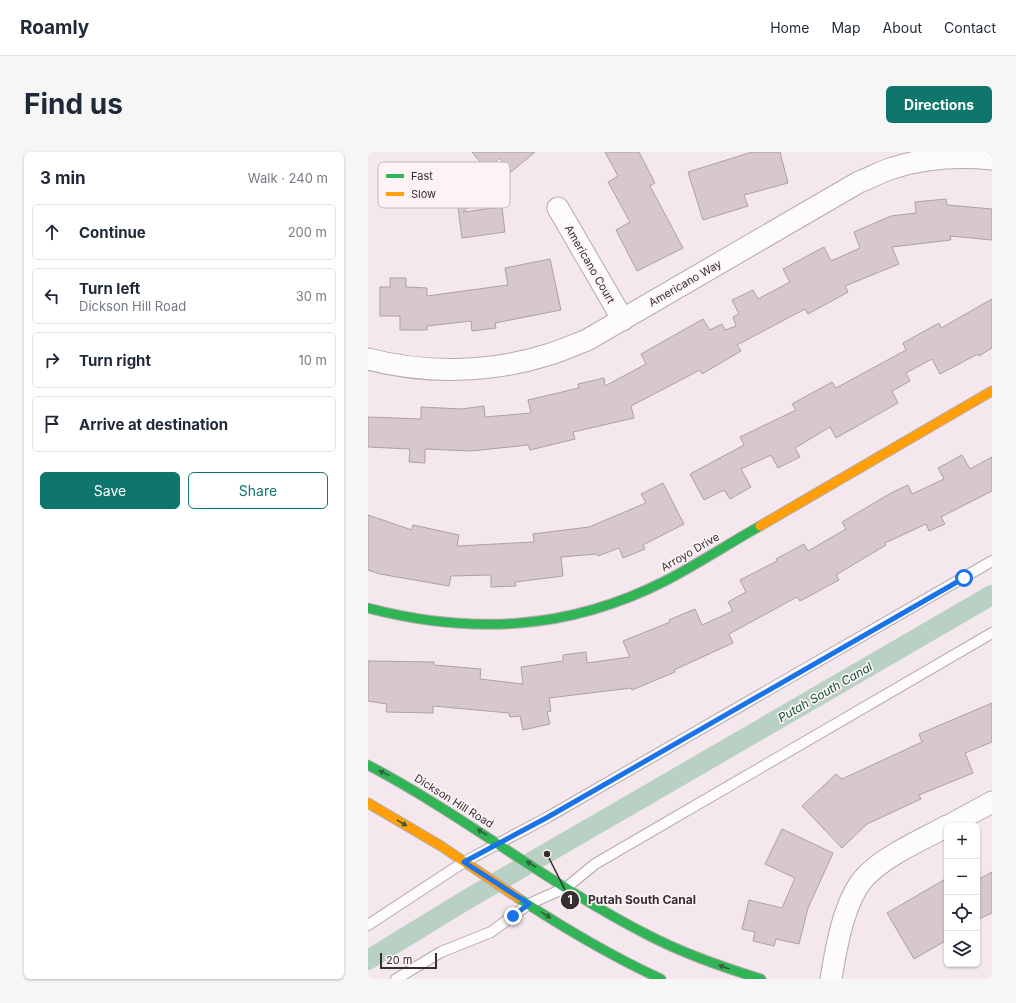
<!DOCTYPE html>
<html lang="en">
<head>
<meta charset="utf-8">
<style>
	:root { --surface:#fff; --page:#f6f6f7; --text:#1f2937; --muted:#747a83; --line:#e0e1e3; --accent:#0f766e }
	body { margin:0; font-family:Inter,sans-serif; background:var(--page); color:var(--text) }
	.controls { position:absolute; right:12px; bottom:12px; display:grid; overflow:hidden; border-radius:6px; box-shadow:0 1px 3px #0004 }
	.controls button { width:36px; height:36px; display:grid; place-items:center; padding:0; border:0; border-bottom:1px solid var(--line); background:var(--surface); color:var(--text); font:20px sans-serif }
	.scale { position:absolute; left:12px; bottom:10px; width:57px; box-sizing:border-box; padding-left:4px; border:2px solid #372e32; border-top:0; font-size:11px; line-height:14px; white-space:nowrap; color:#372e32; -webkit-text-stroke:3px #fdf3f7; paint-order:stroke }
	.stop { position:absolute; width:12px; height:12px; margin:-9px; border:3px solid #1a73e8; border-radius:50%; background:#fff }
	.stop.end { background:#1a73e8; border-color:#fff; box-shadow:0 1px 4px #0008 }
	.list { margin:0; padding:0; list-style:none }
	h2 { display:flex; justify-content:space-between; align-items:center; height:52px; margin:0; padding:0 16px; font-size:17px }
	h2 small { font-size:13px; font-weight:400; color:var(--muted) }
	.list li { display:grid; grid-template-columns:26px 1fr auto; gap:12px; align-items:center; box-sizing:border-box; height:56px; margin:0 8px 8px; padding:0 8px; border:1px solid var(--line); border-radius:6px }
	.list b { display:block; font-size:15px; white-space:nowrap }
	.list p { margin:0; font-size:13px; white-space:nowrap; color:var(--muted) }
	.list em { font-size:13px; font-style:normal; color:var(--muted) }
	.actions { display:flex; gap:8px; padding:12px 16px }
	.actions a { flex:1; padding:9px 0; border:1px solid var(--accent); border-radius:6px; text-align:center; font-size:14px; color:var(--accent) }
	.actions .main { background:var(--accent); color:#fff }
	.icon { flex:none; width:22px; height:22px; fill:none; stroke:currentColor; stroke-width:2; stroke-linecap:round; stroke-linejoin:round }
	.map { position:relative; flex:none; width:624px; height:827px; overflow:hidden; border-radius:6px }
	header { display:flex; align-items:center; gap:24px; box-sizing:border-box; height:56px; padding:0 20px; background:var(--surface); border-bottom:1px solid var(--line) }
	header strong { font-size:19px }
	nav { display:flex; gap:22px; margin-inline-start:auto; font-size:14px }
	.intro { display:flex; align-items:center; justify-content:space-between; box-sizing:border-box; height:96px; padding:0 24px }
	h1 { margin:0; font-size:28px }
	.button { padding:10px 18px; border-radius:6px; background:var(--accent); color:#fff; font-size:14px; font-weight:700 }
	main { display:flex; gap:24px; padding:0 24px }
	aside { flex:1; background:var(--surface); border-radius:6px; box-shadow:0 1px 3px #0004 }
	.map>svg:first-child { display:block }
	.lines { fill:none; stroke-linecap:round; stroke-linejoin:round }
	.canal { stroke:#b8d1c2; stroke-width:20 }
	.building { fill:#d6c8ce; stroke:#aaa1a6 }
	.lane-casing { stroke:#b4aaaf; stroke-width:12 }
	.street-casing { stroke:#b4aaaf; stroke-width:23 }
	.fast-casing { stroke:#b4aaaf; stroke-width:11 }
	.slow-casing { stroke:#b4aaaf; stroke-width:11 }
	.lane { stroke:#fdfbfc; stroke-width:10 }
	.street { stroke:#fdfbfc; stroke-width:21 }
	.fast { stroke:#30b455; stroke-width:9 }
	.slow { stroke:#ff9f0a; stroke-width:9 }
	.oneway { fill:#355d3e }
	.route { stroke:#1a73e8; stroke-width:5 }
	.labels { text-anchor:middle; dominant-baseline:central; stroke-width:3.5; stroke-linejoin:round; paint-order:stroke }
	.street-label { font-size:11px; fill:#372e32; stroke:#fdf3f7 }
	.water-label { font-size:12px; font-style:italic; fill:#0d5435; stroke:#fdf3f7 }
	.key { fill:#fdf3f7; stroke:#c2b8bc; stroke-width:1 }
	.key-label { font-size:11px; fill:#372e32 }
	.leader { fill:none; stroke:#372e32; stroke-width:1.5 }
	.callout-dot { fill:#372e32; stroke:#fdf3f7; stroke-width:1.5 }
	.mark-label { font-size:12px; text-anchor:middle; font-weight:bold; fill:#fff }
	.callout-label { font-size:12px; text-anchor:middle; font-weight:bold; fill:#372e32; stroke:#fdf3f7; stroke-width:3.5; stroke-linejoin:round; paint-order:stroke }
</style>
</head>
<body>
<header>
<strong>Roamly</strong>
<nav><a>Home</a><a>Map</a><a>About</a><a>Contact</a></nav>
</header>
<div class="intro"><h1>Find us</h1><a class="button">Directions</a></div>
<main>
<aside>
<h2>3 min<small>Walk · 240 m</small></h2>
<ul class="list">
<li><svg class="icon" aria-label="ahead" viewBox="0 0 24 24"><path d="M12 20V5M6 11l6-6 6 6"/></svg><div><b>Continue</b></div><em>200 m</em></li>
<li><svg class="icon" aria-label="left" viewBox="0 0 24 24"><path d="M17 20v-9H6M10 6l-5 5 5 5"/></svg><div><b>Turn left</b><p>Dickson Hill Road</p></div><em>30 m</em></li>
<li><svg class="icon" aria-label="right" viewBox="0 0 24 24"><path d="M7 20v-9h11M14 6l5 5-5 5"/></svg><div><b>Turn right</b></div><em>10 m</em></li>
<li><svg class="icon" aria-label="arrive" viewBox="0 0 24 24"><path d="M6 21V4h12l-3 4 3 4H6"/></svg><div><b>Arrive at destination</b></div></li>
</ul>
<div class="actions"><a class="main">Save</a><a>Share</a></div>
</aside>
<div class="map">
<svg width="624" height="827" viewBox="0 0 624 827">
	<rect width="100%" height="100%" fill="#f4e7ed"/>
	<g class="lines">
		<path class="canal" d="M0,808l98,-60 526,-305"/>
	</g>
	<path class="building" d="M104,0h63l-24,20 -11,-14 -14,11z
		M237,0h34l16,31 -5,3 33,62 -46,23 -21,-41 14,-8 -22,-40 10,-6z
		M384,0h28l8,31 -44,12 4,11 -45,14 -15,-48z
		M124,36l-29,24 39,-5 3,25 -43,6 -6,-46z
		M578,47l1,6 45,4v31l-42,-4 1,4 -59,7 7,17 -54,22 3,6 -40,22 -3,-5 -68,36 4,6 -39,23 -2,-4 -69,36 3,12 -61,14 2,7 -45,11 -2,-5 -57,6 -46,-2v14l-16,-1 1,-13 -42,-2v-30l53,2v-12l40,2 23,-3 1,11 46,-4 -3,-13 51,-12 -1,-4 26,-6 1,8 41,-22 -5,-10 62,-35 7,11 12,-6 3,6 11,-4 -3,-9 6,-3 -7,-14 21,-10 5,9 32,-17 -7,-13 41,-22 7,14 29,-13 -6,-16 37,-16 25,-3 -1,-11z
		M182,107l11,51 -66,13 1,5 -24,3 -1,-10 -44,5v4h-27v-14h-20v-29h10v-9h16v9l21,1v8l81,-11 -3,-17z
		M624,147v49l-13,8 -1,-2 -38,20 -8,-15 -26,14 4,8 -18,10 6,12 -62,35 -6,-11 -35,21 5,9 -22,11 -7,-13 -30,14 10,18 -21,12 -6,-9 -20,10 -14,-26 54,-29 -4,-8 56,-27 -4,-6 40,-22 4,6 70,-38 -3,-7 36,-20 2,5z
		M594,303l8,14 22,-12v34l-51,26 4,7 -16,7 -3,-7 -41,19 1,2 -50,30 3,5 -39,21 -3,-4 -68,37 4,9 -59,27 1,2 -43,18 -1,-2 -82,10 2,13 -4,1 3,12 -27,6 -3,-14 -10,1 -1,-4 -76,-7v7l-47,-1 1,-8 -19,-3v-40l66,1v3l47,4 -1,10 43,5 -2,-17 42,-6v-6l23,-3 1,11 43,-6 -7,-16 47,-19 -1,-2 26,-11 7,16 31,-14 -5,-9 18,-10 -6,-12 37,-19 -1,-2 28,-15 4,7 38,-22 -4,-7 49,-29 17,-8 4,9 32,-15 -6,-11z
		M295,331l21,41 -41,21 2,4 -22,9 -4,-10 -21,8 -1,-2 -36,3 2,19 -48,6 1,4 -25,1v-12l-40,1 -2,10 -69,-12 -12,-4v-55l44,15 1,-5 46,10 -2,11 77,-4 -1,-8 56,-7 57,-24 -5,-9z
		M624,551v39l-27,11 8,20 -54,22 2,4 -54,25 -25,24 -40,-42 34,-32 6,5 80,-37 -3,-8z
		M414,677l51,24 -25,55 -9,36 -23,-5 -2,7 -21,-5 2,-9 -13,-3 7,-29 33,8 13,-30 -30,-14z
		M624,720v41l-15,7v-40z
		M579,726v56l-3,1 3,5 -33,19 -27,-46z"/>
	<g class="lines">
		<defs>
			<path id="lane" d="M0,773l96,-63 84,-45 444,-256
				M28,827l45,-27 50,-20 38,-28 38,-17 28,-23 397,-231"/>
			<path id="street" d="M190,56l65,112
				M0,207c57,15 122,14 179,-4 14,-4 27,-10 40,-15l272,-158c11,-4 23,-11 34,-14 31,-10 67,-12 99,-9
				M580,674l44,-24
				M463,827c5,-31 13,-80 35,-103 22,-22 54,-35 81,-50"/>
			<path id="fast" d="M0,456c104,27 201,22 297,-27 33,-17 63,-37 95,-55
				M0,613c97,51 183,121 280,170 36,19 74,32 113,44
				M150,746c46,30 93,58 143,81"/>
			<path id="slow" d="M392,374l232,-135
				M0,651l73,43 77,52"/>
		</defs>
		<use href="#lane" class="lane-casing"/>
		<use href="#street" class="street-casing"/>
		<use href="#fast" class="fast-casing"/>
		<use href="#slow" class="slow-casing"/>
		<use href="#lane" class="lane"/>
		<use href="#street" class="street"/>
		<use href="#fast" class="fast"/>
		<use href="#slow" class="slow"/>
	</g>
	<defs><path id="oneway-solid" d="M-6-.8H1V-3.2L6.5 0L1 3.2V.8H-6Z"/></defs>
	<g class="oneway">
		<use href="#oneway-solid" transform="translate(16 621) rotate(-154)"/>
		<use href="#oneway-solid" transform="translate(34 671) rotate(31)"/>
		<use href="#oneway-solid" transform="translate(114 680) rotate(-147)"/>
		<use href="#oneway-solid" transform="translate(163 712) rotate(-147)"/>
		<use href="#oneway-solid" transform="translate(178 763) rotate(32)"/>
		<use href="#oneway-solid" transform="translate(356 815) rotate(-160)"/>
	</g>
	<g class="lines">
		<path class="route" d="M145,764l16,-12 -65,-42 84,-45 416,-239"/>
	</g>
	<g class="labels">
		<g class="street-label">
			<text transform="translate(222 112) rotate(60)">Americano Court</text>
			<text transform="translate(317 131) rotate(-30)">Americano Way</text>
			<text transform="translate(322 400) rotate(-30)">Arroyo Drive</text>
			<text transform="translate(86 649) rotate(32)">Dickson Hill Road</text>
		</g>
		<g class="water-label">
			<text transform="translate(457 540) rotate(-30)">Putah South Canal</text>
		</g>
	</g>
	<rect x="10" y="10" width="132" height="46" rx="6" class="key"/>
	<rect x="18" y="22" width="18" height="4" fill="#30b455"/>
	<rect x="18" y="40" width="18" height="4" fill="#ff9f0a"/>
	<g class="key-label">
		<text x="43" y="28">Fast</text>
		<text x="43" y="46">Slow</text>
	</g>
	<path class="leader" d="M179 702L202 748"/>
	<g class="callout-dot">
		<circle cx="179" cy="702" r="4"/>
		<circle cx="202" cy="748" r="10"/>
	</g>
	<g class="mark-label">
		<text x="202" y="752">1</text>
	</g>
	<g class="callout-label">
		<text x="274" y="752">Putah South Canal</text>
	</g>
</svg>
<div class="controls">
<button>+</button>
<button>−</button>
<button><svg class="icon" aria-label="locate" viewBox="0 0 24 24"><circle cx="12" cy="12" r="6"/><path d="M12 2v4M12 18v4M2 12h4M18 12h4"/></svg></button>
<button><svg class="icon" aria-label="layers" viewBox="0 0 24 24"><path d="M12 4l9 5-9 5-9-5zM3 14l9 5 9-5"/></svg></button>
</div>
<div class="scale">20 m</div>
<div class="stop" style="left:596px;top:426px"></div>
<div class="stop end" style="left:145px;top:764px"></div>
</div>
</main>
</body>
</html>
